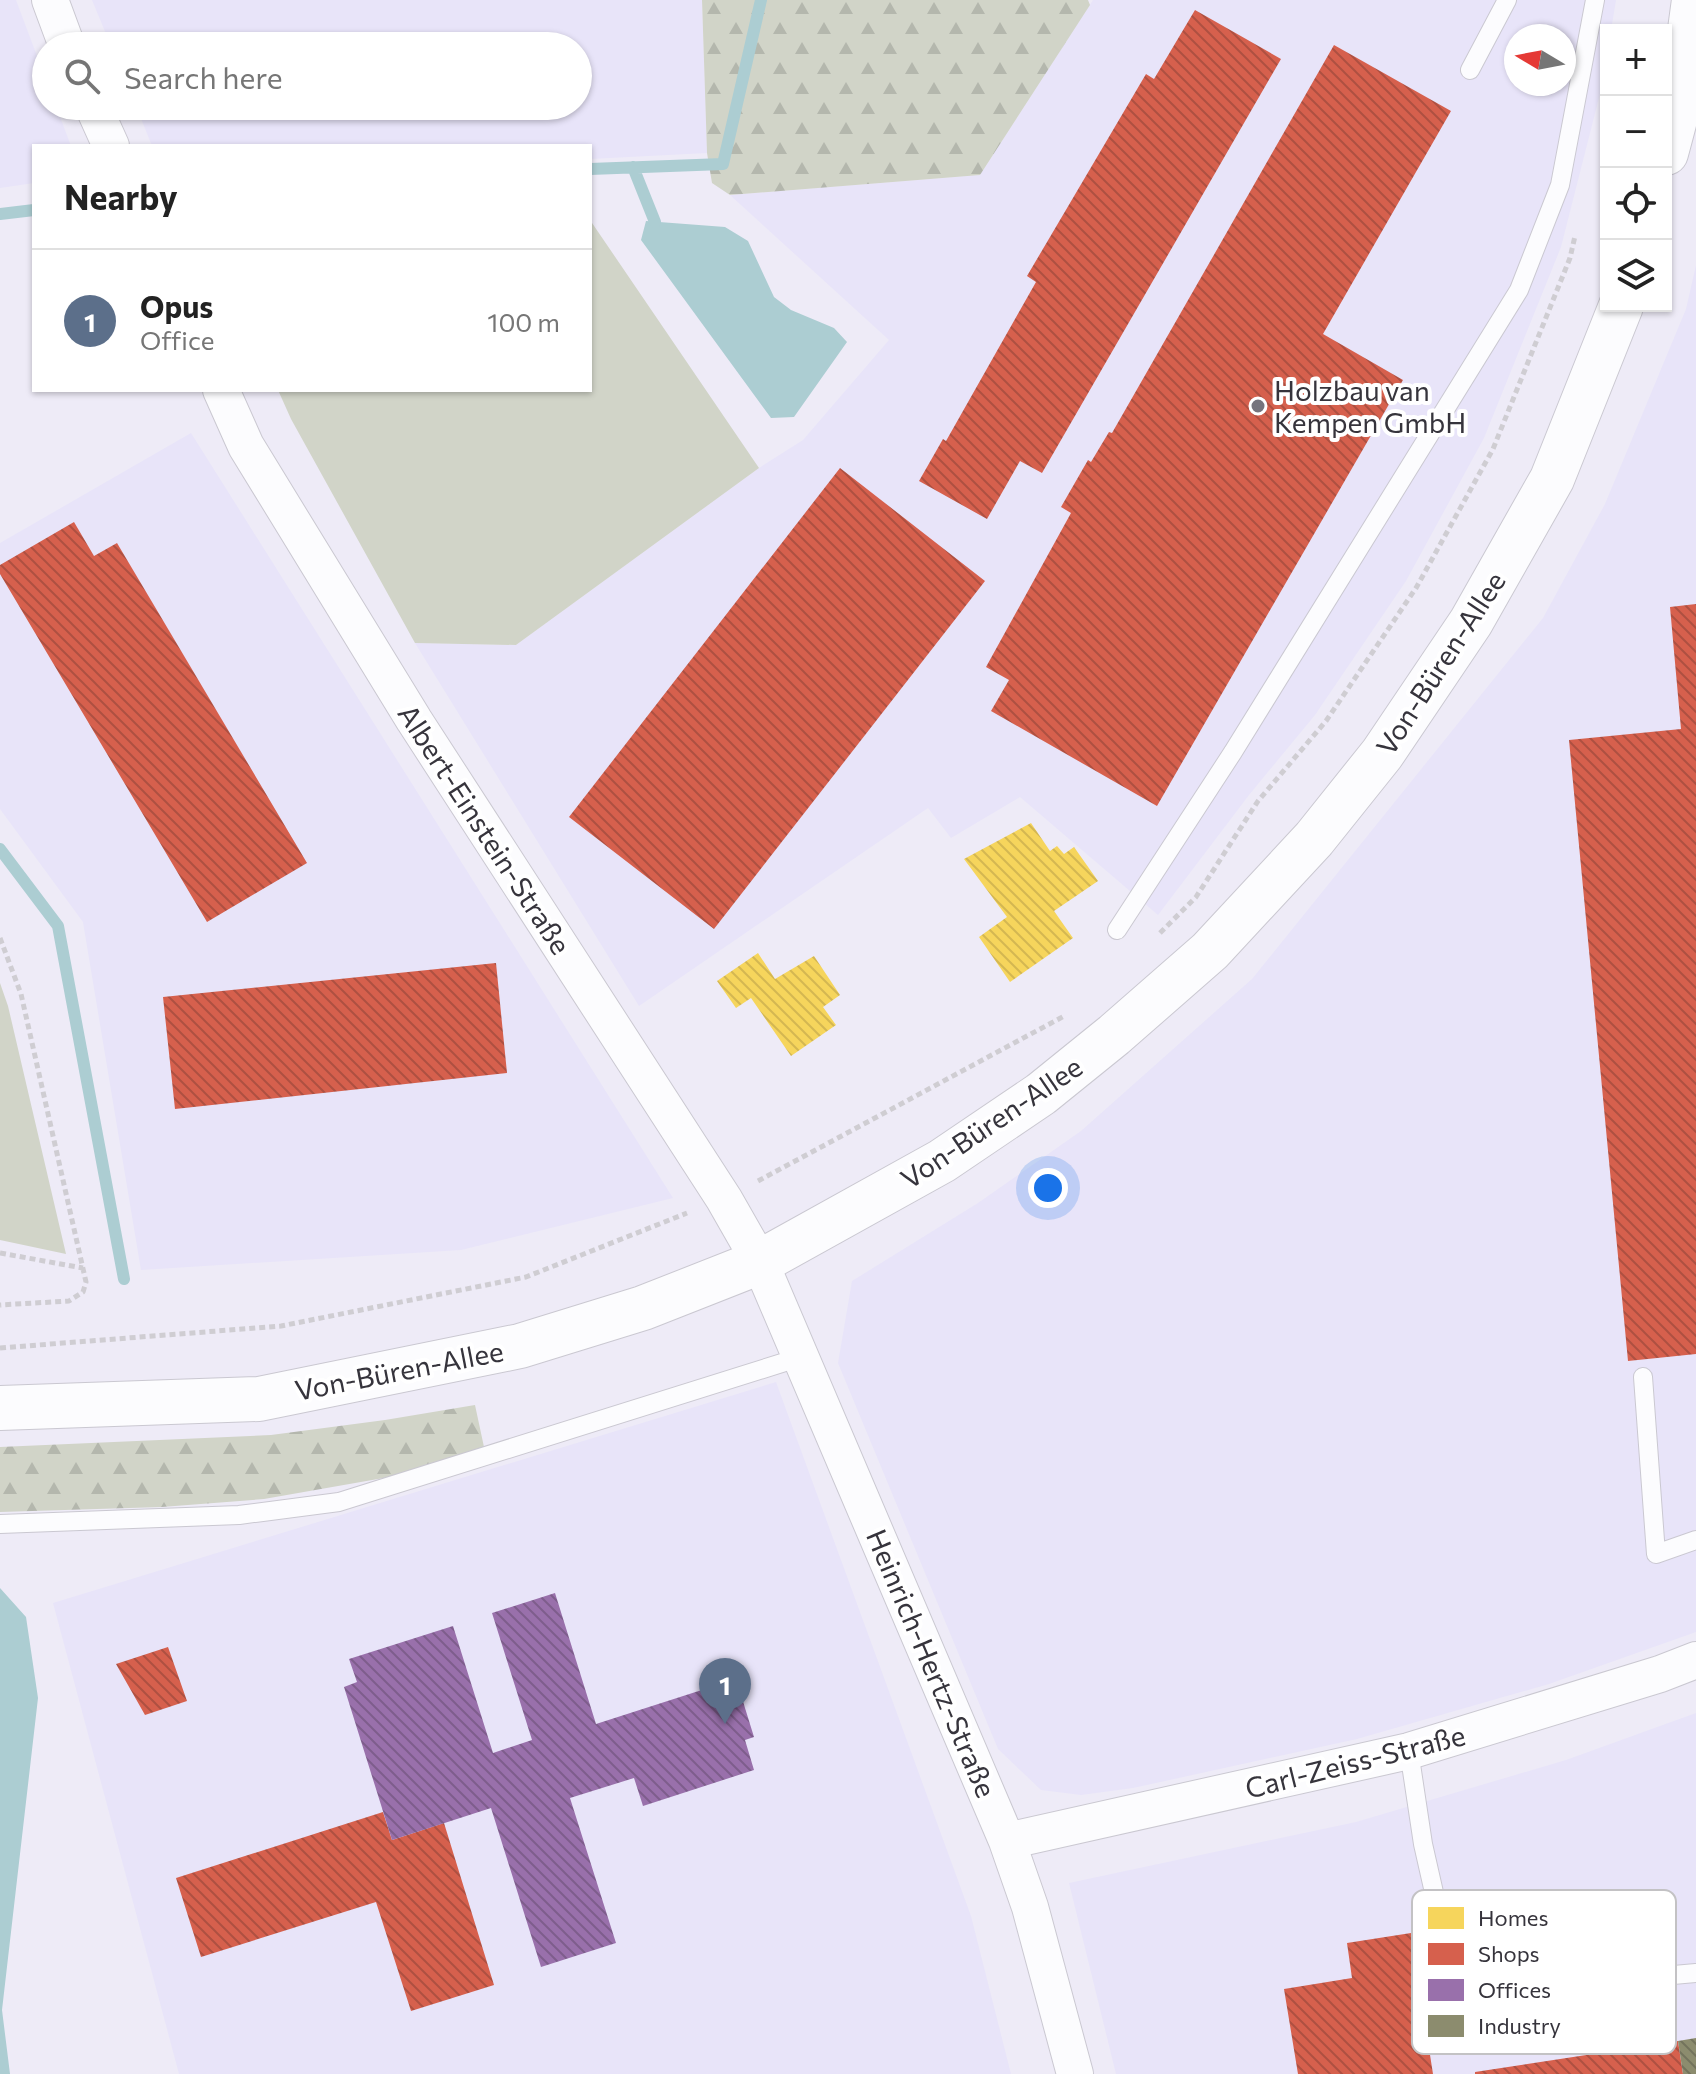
<!DOCTYPE html>
<html lang="en">
<head>
<meta charset="utf-8">
<style>
	:root { --surface:#fff; --page:#f2f2f2; --text:#222; --muted:#767676; --line:#e0e0e0; --accent:#0b8043 }
	body { margin:0; font-family:Commissioner,sans-serif; background:var(--page); color:var(--text) }
	.controls { position:absolute; right:24px; top:24px; display:grid; overflow:hidden; border-radius:0px; box-shadow:0 2px 6px #0004 }
	.controls button { width:72px; height:72px; display:grid; place-items:center; padding:0; border:0; border-bottom:2px solid var(--line); background:var(--surface); color:var(--text); font:40px sans-serif }
	.compass { position:absolute; left:1504px; top:24px; width:72px; height:72px; border-radius:50%; background:var(--surface); box-shadow:0 2px 6px #0004; rotate:280deg }
	.you { position:absolute; left:1048px; top:1188px; width:28px; height:28px; margin:-20px; border:6px solid #fff; border-radius:50%; background:#1a73e8; box-shadow:0 0 0 12px #1a73e833 }
	.badge { display:grid; place-items:center; width:52px; height:52px; border-radius:50%; background:var(--accent); color:#fff; font-size:26px; font-weight:700 }
	.pin { position:absolute; translate:-50% -66px; filter:drop-shadow(0 2px 4px #0008) }
	.pin::after { content:''; position:absolute; top:42px; width:28px; height:24px; background:inherit; clip-path:polygon(0 0,100% 0,50% 100%) }
	.list { margin:0; padding:0; list-style:none }
	h2 { display:flex; justify-content:space-between; align-items:center; height:104px; margin:0; padding:0 32px; font-size:34px }
	h2 small { font-size:26px; font-weight:400; color:var(--muted) }
	.list li { display:grid; grid-template-columns:52px 1fr auto; gap:24px; align-items:center; box-sizing:border-box; height:144px; padding:0 32px; border-top:2px solid var(--line) }
	.list b { display:block; font-size:30px; white-space:nowrap }
	.list p { margin:0; font-size:26px; white-space:nowrap; color:var(--muted) }
	.list em { font-size:26px; font-style:normal; color:var(--muted) }
	.icon { flex:none; width:44px; height:44px; fill:none; stroke:currentColor; stroke-width:2; stroke-linecap:round; stroke-linejoin:round }
	.map { position:relative; flex:none; width:1696px; height:2074px; overflow:hidden }
	.search { position:absolute; background:var(--surface); box-shadow:0 2px 6px #0004; left:32px; top:32px; width:560px; height:88px; display:flex; align-items:center; gap:20px; box-sizing:border-box; padding:0 28px; border-radius:44px; color:var(--muted); font-size:30px }
	.panel { position:absolute; background:var(--surface); box-shadow:0 2px 6px #0004; left:32px; top:144px; width:560px; height:248px; border-radius:0px }
	.map>svg:first-child { display:block }
	.built { fill:#e8e4f9; fill-rule:evenodd }
	.grass { fill:#d1d4c8 }
	.forest { fill:url(#forest-firs) }
	.water { fill:#accdd2 }
	.homes { fill:url(#homes-back-hatch) }
	.shops { fill:url(#shops-back-hatch) }
	.offices { fill:url(#offices-back-hatch) }
	.industry { fill:url(#industry-back-hatch) }
	.lines { fill:none; stroke-linecap:round; stroke-linejoin:round }
	.stream { stroke:#accdd2; stroke-width:12 }
	.service-casing { stroke:#cac8d1; stroke-width:20 }
	.minor-casing { stroke:#cac8d1; stroke-width:38 }
	.tertiary-casing { stroke:#cac8d1; stroke-width:46 }
	.path { stroke:#cfcdd2; stroke-width:5; stroke-dasharray:6 4; stroke-linecap:butt }
	.service { stroke:#fcfcfe; stroke-width:18 }
	.minor { stroke:#fcfcfe; stroke-width:36 }
	.tertiary { stroke:#fcfcfe; stroke-width:44 }
	.poi-dot { fill:#76747d; stroke:#fff; stroke-width:3 }
	.labels { text-anchor:middle; dominant-baseline:central; stroke-width:8; stroke-linejoin:round; paint-order:stroke }
	.poi-label { font-size:28px; fill:#36343c; stroke:#fff; text-anchor:start }
	.street-label { font-size:28px; fill:#36343c; stroke:#fff }
	.key { fill:#fff; stroke:#c3c2c4; stroke-width:2 }
	.key-label { font-size:22px; fill:#36343c }
</style>
</head>
<body>
<div class="map">
<svg width="1696" height="2074" viewBox="0 0 1696 2074">
	<defs>
		<pattern id="forest-firs" width="22" height="20" patternUnits="userSpaceOnUse" patternTransform="scale(2)"><rect width="22" height="20" fill="#d1d4c8"/><path d="M5 1l3.5 6h-7zM16 11l3.5 6h-7z" fill="#b4b7ad"/></pattern>
		<pattern id="homes-back-hatch" width="6" height="6" patternUnits="userSpaceOnUse" patternTransform="scale(2)"><rect width="6" height="6" fill="#f6d55c"/><path d="M-1 5l2 2M0 0l6 6M5-1l2 2" fill="none" stroke="#d4b751"/></pattern>
		<pattern id="shops-back-hatch" width="6" height="6" patternUnits="userSpaceOnUse" patternTransform="scale(2)"><rect width="6" height="6" fill="#d6604d"/><path d="M-1 5l2 2M0 0l6 6M5-1l2 2" fill="none" stroke="#ae5041"/></pattern>
		<pattern id="offices-back-hatch" width="6" height="6" patternUnits="userSpaceOnUse" patternTransform="scale(2)"><rect width="6" height="6" fill="#9970ab"/><path d="M-1 5l2 2M0 0l6 6M5-1l2 2" fill="none" stroke="#7e5d8c"/></pattern>
		<pattern id="industry-back-hatch" width="6" height="6" patternUnits="userSpaceOnUse" patternTransform="scale(2)"><rect width="6" height="6" fill="#8c8c6e"/><path d="M-1 5l2 2M0 0l6 6M5-1l2 2" fill="none" stroke="#73735c"/></pattern>
	</defs>
	<rect width="100%" height="100%" fill="#eeebf7"/>
	<path class="built" d="M0,0h16l30,80v26h10l15,40h-37v37l-34,5z
		M92,0h610l5,153 -117,6v-13h-438l-16,-40h442v-60h-467z
		M1093,0h523l-5,30h-5l-3,52 -42,165 -77,191 -78,143 -91,134 -66,80 -91,120 -138,-118 -69,41 -23,-30 -289,198 -224,-363 101,2 243,-177 44,-28 86,-100 -159,-145 250,-20zM1516,36h48v48h-48z
		M1696,265v1367l-147,52 -192,55 -224,49 -52,7 -40,-5 -43,-41 -160,-386 14,-82 126,-78 103,-72 171,-152 291,-361 62,-114 81,-195z
		M191,433l482,765 -212,52 -320,20 -58,-348 -83,-113v-266z
		M776,1382l195,534 40,158h-832l-126,-471z
		M1696,1713v361h-580l-47,-191 287,-61 210,-62z"/>
	<path class="grass" d="M590,220l169,248 -243,177 -101,-2 -124,-224 -13,-29h312z
		M0,983l8,23 58,248 -66,-14z"/>
	<path class="forest" d="M702,0h386l2,5 -110,170 -250,20 -18,-12 -5,-30z
		M475,1405l9,42 -89,29 -131,23 -102,8 -162,5v-65l271,-12 114,-15z"/>
	<path class="water" d="M646,221l79,6 23,14 26,56 17,13 43,18 13,14 -53,75 -23,1 -130,-178z
		M0,1588l26,29 12,81 -36,312 8,64h-10z"/>
	<path class="homes" d="M1031,823l19,28 7,-5 7,8 10,-7 24,34 -44,30 19,27 -63,44 -31,-45 28,-20 -43,-58z
		M758,953l17,26 39,-23 26,39 -17,12 13,18 -45,31 -40,-58 -15,10 -19,-27z"/>
	<path class="shops" d="M1195,10l86,49 -239,414 -22,-12 -33,58 -68,-38 24,-42 3,2 90,-159 -9,-6 119,-202 8,5z
		M1334,45l117,66 -128,223 80,46 -246,426 -166,-95 18,-31 -23,-13 85,-154 -10,-6 27,-47 3,2 18,-30 3,1z
		M840,468l145,113 -271,348 -145,-112z
		M74,522l20,34 23,-13 190,320 -100,59 -207,-348v-9z
		M1696,604v750l-68,7 -59,-621 112,-11 -11,-122z
		M496,963l11,110 -332,36 -12,-112z
		M168,1647l19,54 -42,14 -29,-51z
		M383,1812l9,28 52,-17 50,162 -83,26 -35,-109 -175,55 -25,-79z
		M1411,1933l22,141h-135l-14,-85 68,-11 -5,-35z
		M1678,2041l5,33h-208v-2z"/>
	<path class="offices" d="M555,1593l41,131 140,-45 18,58 -9,3 9,30 -111,36 -9,-28 -64,20 46,145 -75,24 -50,-159 -99,32 -48,-153 13,-5 -8,-23 104,-33 40,127 39,-13 -40,-127z"/>
	<path class="industry" d="M1696,2038v36h-13l-5,-33z"/>
	<g class="lines">
		<path class="stream" d="M633,167l22,55
			M590,169l133,-5 38,-164
			M0,214l34,-4
			M0,849l58,77 66,353"/>
		<defs>
			<path id="service" d="M1470,70l37,-70
				M1117,930l116,-178 286,-462 41,-105 35,-185
				M1643,1377l13,177 40,-14
				M0,1524l239,-9 100,-13 462,-145
				M1409,1751l14,93 29,128 16,15 18,5 210,-19"/>
			<path id="minor" d="M50,0l17,46
				M93,106l18,40
				M221,390l25,56 168,274 310,479 36,63 247,579 23,66 45,167
				M1007,1841l402,-90 251,-77 36,-14"/>
			<path id="tertiary" d="M1666,153l15,-56 13,-97
				M0,1408l259,-9 261,-53 123,-38 117,-46 182,-101 99,-67 73,-59 96,-84 104,-112 68,-85 89,-132 81,-143 69,-173"/>
		</defs>
		<use href="#service" class="service-casing"/>
		<use href="#minor" class="minor-casing"/>
		<use href="#tertiary" class="tertiary-casing"/>
		<path class="path" d="M1160,933l36,-36 62,-96 68,-80 90,-133 77,-139 77,-191 5,-22
			M0,938l21,56 65,288 -3,10 -14,9 -69,4
			M758,1181l308,-166
			M0,1253l83,15
			M0,1348l281,-22 245,-49 161,-64"/>
		<use href="#service" class="service"/>
		<use href="#minor" class="minor"/>
		<use href="#tertiary" class="tertiary"/>
	</g>
	<circle class="poi-dot" cx="1258" cy="406" r="8"/>
	<g class="labels">
		<g class="poi-label">
			<text x="1274" y="390">Holzbau van<tspan x="1274" dy="32">Kempen GmbH</tspan></text>
		</g>
		<g class="street-label">
			<text transform="translate(1440 663) rotate(-57)">Von-Büren-Allee</text>
			<text transform="translate(485 829) rotate(57)">Albert-Einstein-Straße</text>
			<text transform="translate(991 1122) rotate(-34)">Von-Büren-Allee</text>
			<text transform="translate(399 1370) rotate(-11)">Von-Büren-Allee</text>
			<text transform="translate(932 1663) rotate(67)">Heinrich-Hertz-Straße</text>
			<text transform="translate(1355 1761) rotate(-14)">Carl-Zeiss-Straße</text>
		</g>
	</g>
	<rect x="1412" y="1890" width="264" height="164" rx="12" class="key"/>
	<rect x="1428" y="1907" width="36" height="22" fill="#f6d55c"/>
	<rect x="1428" y="1943" width="36" height="22" fill="#d6604d"/>
	<rect x="1428" y="1979" width="36" height="22" fill="#9970ab"/>
	<rect x="1428" y="2015" width="36" height="22" fill="#8c8c6e"/>
	<g class="key-label">
		<text x="1478" y="1926">Homes</text>
		<text x="1478" y="1962">Shops</text>
		<text x="1478" y="1998">Offices</text>
		<text x="1478" y="2034">Industry</text>
	</g>
</svg>
<div class="controls">
<button>+</button>
<button>−</button>
<button><svg class="icon" aria-label="locate" viewBox="0 0 24 24"><circle cx="12" cy="12" r="6"/><path d="M12 2v4M12 18v4M2 12h4M18 12h4"/></svg></button>
<button><svg class="icon" aria-label="layers" viewBox="0 0 24 24"><path d="M12 4l9 5-9 5-9-5zM3 14l9 5 9-5"/></svg></button>
</div>
<svg class="compass" viewBox="-18 -18 36 36"><path d="M0-13l5 13h-10z" fill="#e53935"/><path d="M0 13l5-13h-10z" fill="#767676"/></svg>
<div class="you"></div>
<div class="pin badge" style="left:725px;top:1724px;background:#5c6f8a">1</div>
<div class="search"><svg class="icon" aria-label="search" viewBox="0 0 24 24"><circle cx="10" cy="10" r="6"/><path d="M15 15l6 6"/></svg>Search here</div>
<section class="panel">
<h2>Nearby<small></small></h2>
<ul class="list">
<li><span class="badge" style="background:#5c6f8a">1</span><div><b>Opus</b><p>Office</p></div><em>100 m</em></li>
</ul>
</section>
</div>
</body>
</html>
